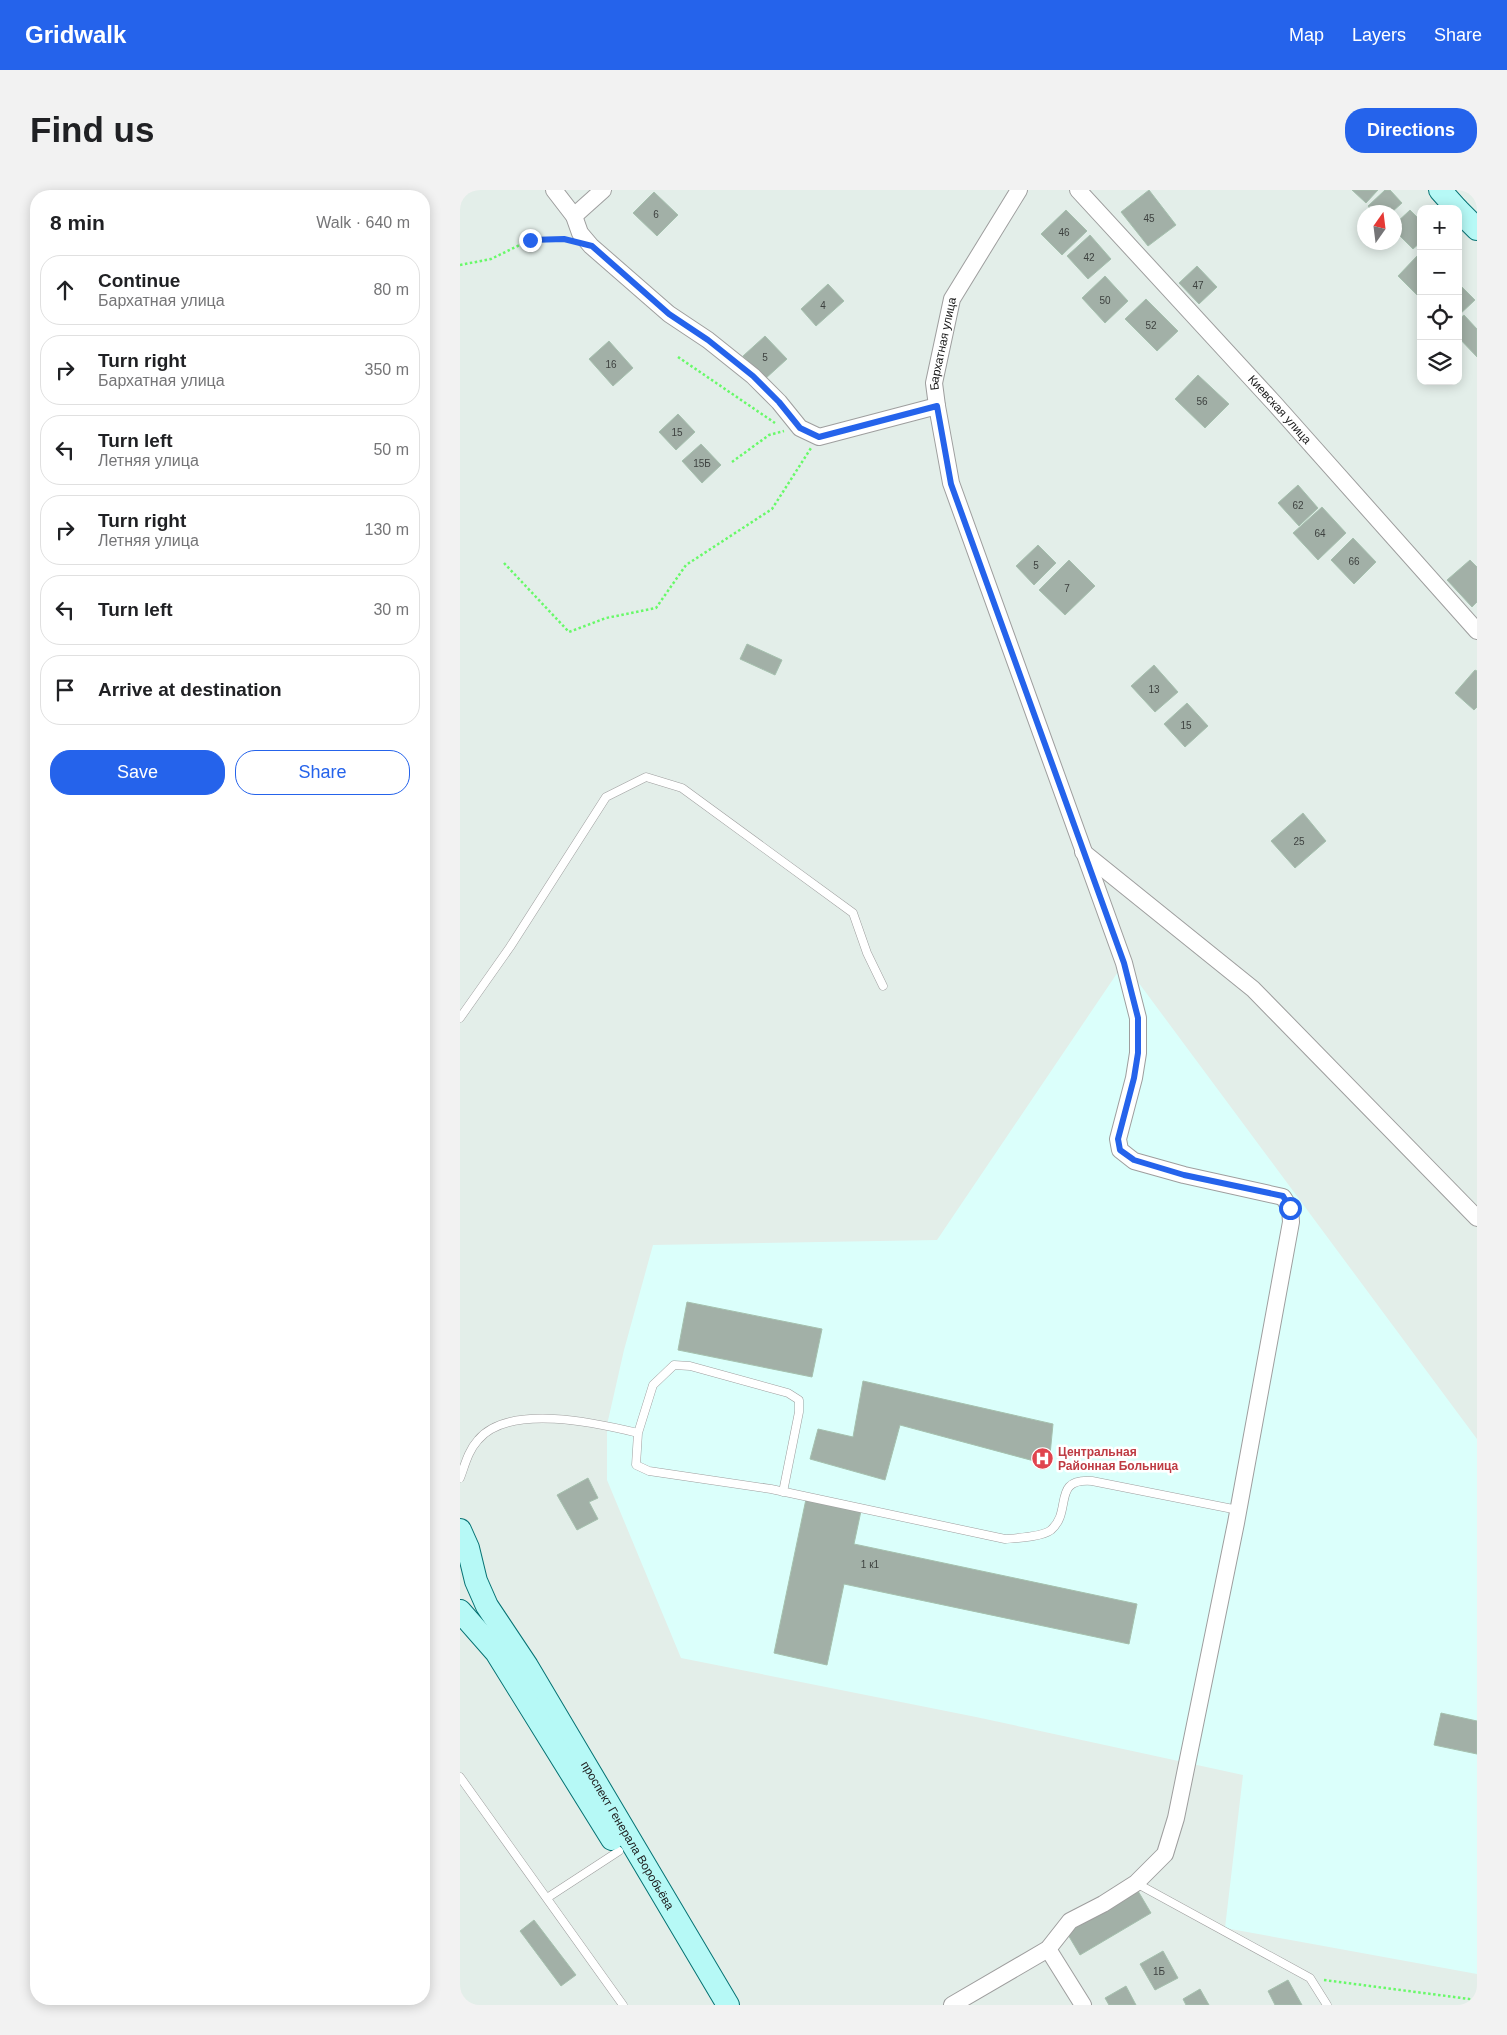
<!DOCTYPE html>
<html lang="en">
<head>
<meta charset="utf-8">
<style>
	:root { --surface:#fff; --page:#f2f2f2; --text:#202124; --muted:#757577; --line:#e0e0e0; --accent:#2563eb }
	body { margin:0; font-family:Arial,sans-serif; background:var(--page); color:var(--text) }
	.controls { position:absolute; right:15px; top:15px; display:grid; overflow:hidden; border-radius:10px; box-shadow:0 2px 12px #0003 }
	.controls button { width:45px; height:45px; display:grid; place-items:center; padding:0; border:0; border-bottom:1px solid var(--line); background:var(--surface); color:var(--text); font:25px sans-serif }
	.compass { position:absolute; left:897px; top:15px; width:45px; height:45px; border-radius:50%; background:var(--surface); box-shadow:0 2px 12px #0003; rotate:14deg }
	.stop { position:absolute; width:15px; height:15px; margin:-11px; border:4px solid #2563eb; border-radius:50%; background:#fff }
	.stop.end { background:#2563eb; border-color:#fff; box-shadow:0 1px 5px #0008 }
	.list { margin:0; padding:0; list-style:none }
	h2 { display:flex; justify-content:space-between; align-items:center; height:65px; margin:0; padding:0 20px; font-size:21px }
	h2 small { font-size:16px; font-weight:400; color:var(--muted) }
	.list li { display:grid; grid-template-columns:32px 1fr auto; gap:15px; align-items:center; box-sizing:border-box; height:70px; margin:0 10px 10px; padding:0 10px; border:1px solid var(--line); border-radius:20px }
	.list b { display:block; font-size:19px; white-space:nowrap }
	.list p { margin:0; font-size:16px; white-space:nowrap; color:var(--muted) }
	.list em { font-size:16px; font-style:normal; color:var(--muted) }
	.actions { display:flex; gap:10px; padding:15px 20px }
	.actions a { flex:1; padding:11px 0; border:1px solid var(--accent); border-radius:20px; text-align:center; font-size:18px; color:var(--accent) }
	.actions .main { background:var(--accent); color:#fff }
	.icon { flex:none; width:28px; height:28px; fill:none; stroke:currentColor; stroke-width:2; stroke-linecap:round; stroke-linejoin:round }
	.map { position:relative; flex:none; width:1017px; height:1815px; overflow:hidden; border-radius:20px }
	header { display:flex; align-items:center; gap:30px; box-sizing:border-box; height:70px; padding:0 25px; background:var(--accent); color:#fff }
	header strong { font-size:24px }
	nav { display:flex; gap:28px; margin-inline-start:auto; font-size:18px }
	.intro { display:flex; align-items:center; justify-content:space-between; box-sizing:border-box; height:120px; padding:0 30px }
	h1 { margin:0; font-size:35px }
	.button { padding:12px 22px; border-radius:20px; background:var(--accent); color:#fff; font-size:18px; font-weight:700 }
	main { display:flex; gap:30px; padding:0 30px }
	aside { flex:1; background:var(--surface); border-radius:20px; box-shadow:0 2px 12px #0003 }
	.map>svg:first-child { display:block }
	.education { fill:#dbfffb }
	.building { fill:#a2b0a7; stroke:#a5c0ae }
	.lines { fill:none; stroke-linecap:round; stroke-linejoin:round }
	.lane-casing { stroke:#9e9e9e; stroke-width:9 }
	.street-casing { stroke:#9e9e9e; stroke-width:18 }
	.secondary-casing { stroke:#057273; stroke-width:24 }
	.path { stroke:#68f969; stroke-width:2.5; stroke-dasharray:2.5 2.5; stroke-linecap:butt }
	.lane { stroke:#fff; stroke-width:8 }
	.street { stroke:#fff; stroke-width:16 }
	.secondary { stroke:#b6f9f6; stroke-width:22 }
	.route { stroke:#2563eb; stroke-width:6 }
	.labels { text-anchor:middle; dominant-baseline:central; stroke-width:5; stroke-linejoin:round; paint-order:stroke }
	.number-label { font-size:10px; fill:#3e4240 }
	.street-label { font-size:12px; fill:#1d1d1d; stroke:#fff }
	.health-label { font-size:12px; font-weight:bold; fill:#be3a42; stroke:#fff; text-anchor:start }
</style>
</head>
<body>
<header>
<strong>Gridwalk</strong>
<nav><a>Map</a><a>Layers</a><a>Share</a></nav>
</header>
<div class="intro"><h1>Find us</h1><a class="button">Directions</a></div>
<main>
<aside>
<h2>8 min<small>Walk · 640 m</small></h2>
<ul class="list">
<li><svg class="icon" aria-label="ahead" viewBox="0 0 24 24"><path d="M12 20V5M6 11l6-6 6 6"/></svg><div><b>Continue</b><p>Бархатная улица</p></div><em>80 m</em></li>
<li><svg class="icon" aria-label="right" viewBox="0 0 24 24"><path d="M7 20v-9h11M14 6l5 5-5 5"/></svg><div><b>Turn right</b><p>Бархатная улица</p></div><em>350 m</em></li>
<li><svg class="icon" aria-label="left" viewBox="0 0 24 24"><path d="M17 20v-9H6M10 6l-5 5 5 5"/></svg><div><b>Turn left</b><p>Летняя улица</p></div><em>50 m</em></li>
<li><svg class="icon" aria-label="right" viewBox="0 0 24 24"><path d="M7 20v-9h11M14 6l5 5-5 5"/></svg><div><b>Turn right</b><p>Летняя улица</p></div><em>130 m</em></li>
<li><svg class="icon" aria-label="left" viewBox="0 0 24 24"><path d="M17 20v-9H6M10 6l-5 5 5 5"/></svg><div><b>Turn left</b></div><em>30 m</em></li>
<li><svg class="icon" aria-label="arrive" viewBox="0 0 24 24"><path d="M6 21V4h12l-3 4 3 4H6"/></svg><div><b>Arrive at destination</b></div></li>
</ul>
<div class="actions"><a class="main">Save</a><a>Share</a></div>
</aside>
<div class="map">
<svg width="1017" height="1815" viewBox="0 0 1017 1815">
	<rect width="100%" height="100%" fill="#e3eee9"/>
	<path class="education" d="M664,773l353,476v535l-252,-46 18,-153 -267,-58 -295,-59 -74,-178v-55l17,-75 29,-105 284,-5z"/>
	<path class="building" d="M689,0l27,35 -28,21 -27,-34z
		M892,0h26l-12,13z
		M925,0h5l12,13 -10,9h-19l-5,-6z
		M194,2l24,23 -21,21 -24,-23z
		M606,20l21,21 -25,24 -21,-21z
		M950,20l11,11v21l-8,7 -19,-19v-5z
		M630,45l21,24 -23,20 -21,-23z
		M957,66l4,4v39l-23,-23z
		M737,76l20,21 -18,17 -20,-21z
		M645,86l23,25 -23,22 -23,-25z
		M998,93l17,17 -17,16z
		M368,94l16,17 -28,25 -15,-17z
		M686,109l32,32 -21,20 -32,-32z
		M1004,125l13,14v28l-19,-20v-17z
		M305,146l22,23 -22,20 -22,-23z
		M149,151l24,27 -20,18 -24,-27z
		M738,185l31,29 -24,24 -30,-29z
		M218,224l17,18 -19,18 -17,-18z
		M241,254l20,21 -19,18 -20,-22z
		M838,295l20,23 -19,18 -21,-23z
		M862,317l24,26 -28,27 -25,-27z
		M893,348l23,24 -22,22 -23,-24z
		M578,355l18,18 -22,22 -18,-19z
		M609,370l26,26 -30,29 -26,-25z
		M1010,370l7,7v35l-5,5 -25,-27z
		M287,454l35,16 -7,15 -35,-16z
		M694,475l24,27 -23,20 -24,-26z
		M1015,480l2,1v36l-3,3 -19,-17z
		M727,513l21,23 -23,21 -21,-23z
		M843,623l23,28 -31,27 -24,-27z
		M227,1112l135,27 -10,48 -134,-27z
		M403,1191l190,43 -4,41 -149,-40 -15,55 -75,-21 8,-30 35,8z
		M128,1288l10,20 -9,4 9,17 -21,11 -20,-35z
		M346,1309l55,12 -7,33 283,60 -8,40 -285,-60 -17,81 -53,-12z
		M981,1523l36,8v33l-43,-9z
		M678,1701l13,22 -71,42 -13,-22z
		M74,1730l42,55 -15,11 -41,-55z
		M703,1761l15,27 -23,12 -15,-26z
		M828,1790l14,25h-27l-7,-14z
		M666,1796l10,19h-27l-4,-7z
		M740,1799l9,16h-23l-3,-6z"/>
	<g class="lines">
		<defs>
			<path id="lane" d="M0,828l50,-71 96,-150 40,-20 36,11 171,125 14,40 16,33
				M178,1243l15,-48 21,-20 16,1 98,27 11,7v12l-16,80
				M0,1288c5,-13 8,-27 18,-38 31,-37 119,-17 160,-7l-2,32 13,6 122,18 234,50c12,-1 37,-2 46,-9 22,-19 0,-52 41,-49l146,29
				M0,1587l163,228
				M676,1693l174,95 17,27
				M87,1708l72,-47"/>
			<g id="street">
				<path d="M94,0l20,26 6,17 11,13 78,68 39,26 45,36 26,26 21,26 19,9 118,-31"/>
				<path id="s1" d="M618,0l196,213 203,228"/>
				<path d="M114,26l29,-26"/>
				<path d="M623,662l170,137 224,229"/>
				<path d="M588,1759l35,56"/>
				<path id="s2" d="M492,1815l96,-56 22,-28 33,-17 33,-21 29,-29 11,-36 60,-295 55,-301 -1,-14 -7,-11 -99,-22 -50,-14 -14,-11 -2,-11 16,-61 4,-25v-35l-14,-55 -173,-480 -14,-77 -3,-23 18,-84 67,-109"/>
			</g>
			<g id="secondary">
				<path d="M980,0l17,19"/>
				<path d="M998,20l19,19"/>
				<path id="s3" d="M0,1340l8,18 8,33 11,25 40,60 201,339"/>
				<path d="M0,1421l36,41 116,187"/>
			</g>
		</defs>
		<use href="#lane" class="lane-casing"/>
		<use href="#street" class="street-casing"/>
		<use href="#secondary" class="secondary-casing"/>
		<path class="path" d="M0,75l31,-6 39,-19h36
			M218,167l97,66
			M272,272l37,-27 15,-4
			M44,373l65,69 37,-14 50,-10 30,-43 86,-56 39,-61
			M864,1790l153,20"/>
		<use href="#lane" class="lane"/>
		<use href="#street" class="street"/>
		<use href="#secondary" class="secondary"/>
	</g>
	<g class="lines">
		<path class="route" d="M70,50l34,-1 28,7 77,68 39,26 45,36 26,26 21,26 19,9 118,-31 14,78 173,479 14,55v35l-4,25 -16,61 2,11 14,10 50,15 99,21 7,12"/>
	</g>
	<defs>
		<symbol id="hospital-disc" viewBox="-11 -11 22 22"><circle r="9.5" fill="#e0444e" stroke="#fff"/><path d="M-5-5h3v3.5h4V-5h3V5h-3V1.5h-4V5h-3Z" fill="#fff"/></symbol>
	</defs>
	<g fill-rule="evenodd">
		<use href="#hospital-disc" x="570" y="1256" width="25" height="25"/>
	</g>
	<g class="labels">
		<g class="number-label">
			<text x="196" y="24">6</text>
			<text x="689" y="28">45</text>
			<text x="604" y="42">46</text>
			<text x="629" y="67">42</text>
			<text x="738" y="95">47</text>
			<text x="645" y="110">50</text>
			<text x="363" y="115">4</text>
			<text x="691" y="135">52</text>
			<text x="305" y="167">5</text>
			<text x="151" y="174">16</text>
			<text x="742" y="211">56</text>
			<text x="217" y="242">15</text>
			<text x="242" y="273">15Б</text>
			<text x="838" y="315">62</text>
			<text x="860" y="343">64</text>
			<text x="894" y="371">66</text>
			<text x="576" y="375">5</text>
			<text x="607" y="398">7</text>
			<text x="694" y="499">13</text>
			<text x="726" y="535">15</text>
			<text x="839" y="651">25</text>
			<text x="410" y="1374">1 к1</text>
			<text x="699" y="1781">1Б</text>
		</g>
		<g class="street-label">
			<text stroke="none"><textPath href="#s2" startOffset="1950">Бархатная улица</textPath></text>
			<text stroke="none"><textPath href="#s1" startOffset="298">Киевская улица</textPath></text>
			<text stroke="none"><textPath href="#s3" startOffset="350">проспект Генерала Воробьёва</textPath></text>
		</g>
		<g class="health-label">
			<text x="598" y="1262">Центральная<tspan x="598" dy="14">Районная Больница</tspan></text>
		</g>
	</g>
</svg>
<div class="controls">
<button>+</button>
<button>−</button>
<button><svg class="icon" aria-label="locate" viewBox="0 0 24 24"><circle cx="12" cy="12" r="6"/><path d="M12 2v4M12 18v4M2 12h4M18 12h4"/></svg></button>
<button><svg class="icon" aria-label="layers" viewBox="0 0 24 24"><path d="M12 4l9 5-9 5-9-5zM3 14l9 5 9-5"/></svg></button>
</div>
<svg class="compass" viewBox="-18 -18 36 36"><path d="M0-13l5 13h-10z" fill="#e53935"/><path d="M0 13l5-13h-10z" fill="#757577"/></svg>
<div class="stop" style="left:830px;top:1018px"></div>
<div class="stop end" style="left:70px;top:50px"></div>
</div>
</main>
</body>
</html>
